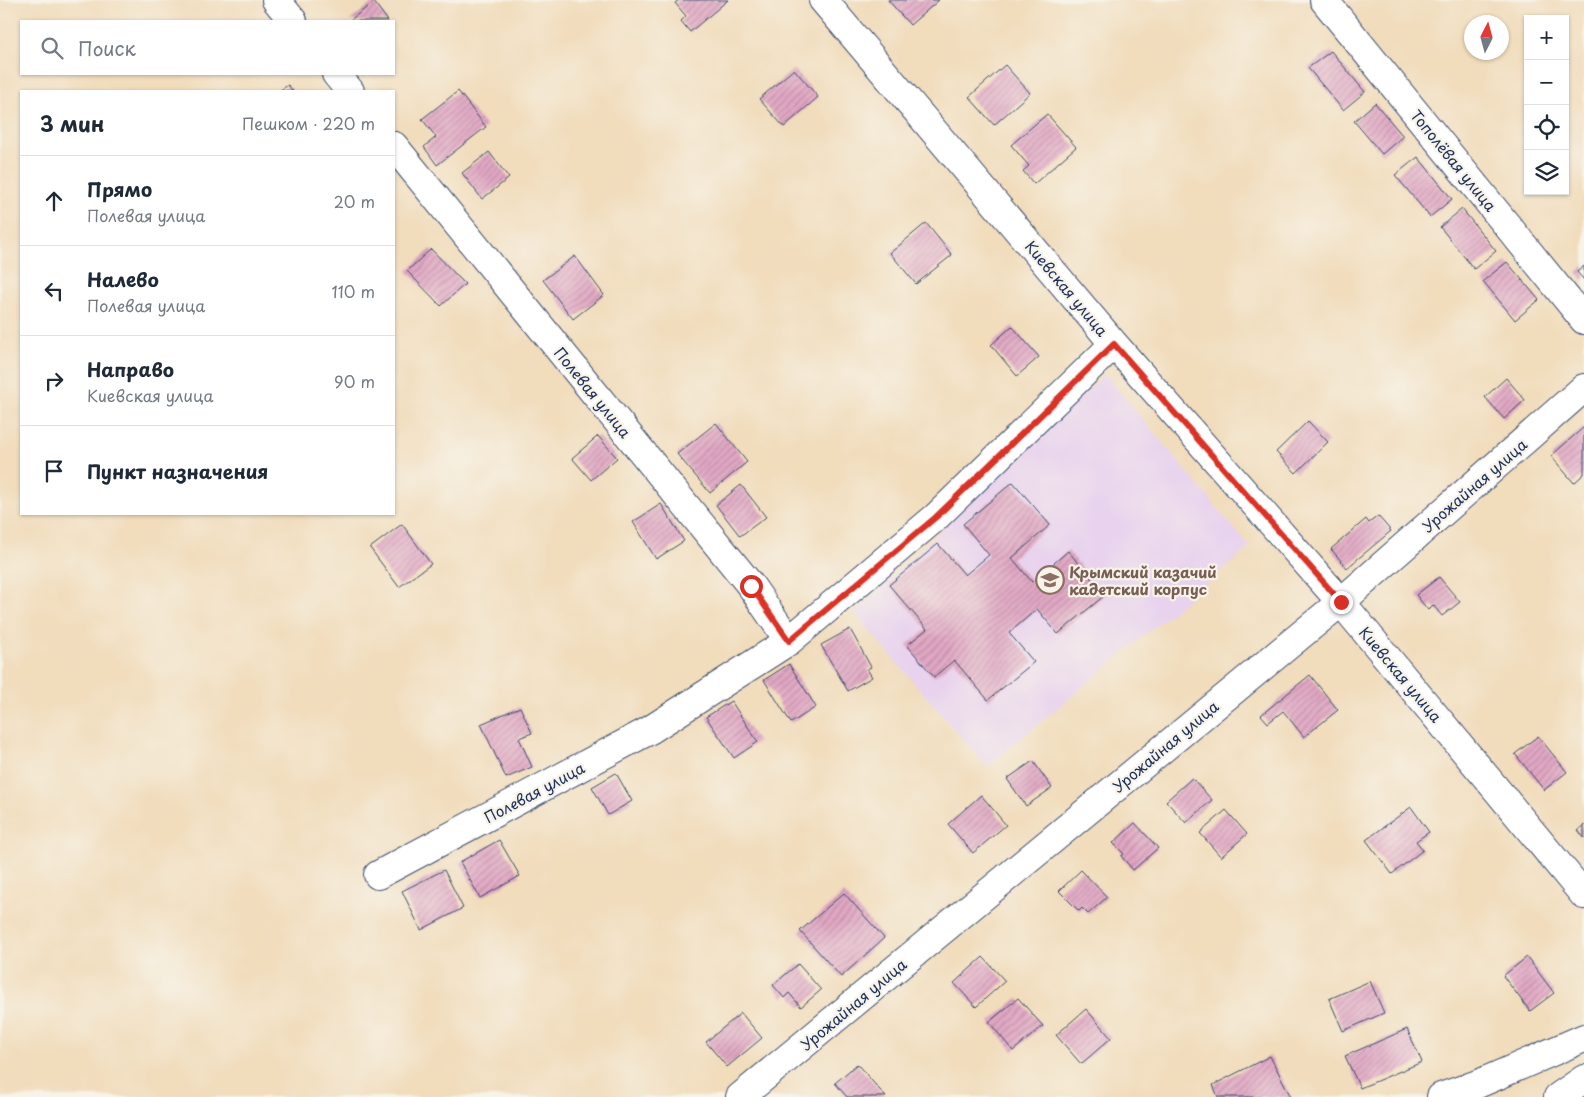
<!DOCTYPE html>
<html lang="ru">
<head>
<meta charset="utf-8">
<style>
	:root { --surface:#fff; --page:#f6f6f7; --text:#1f2937; --muted:#747a83; --line:#e0e1e3 }
	body { margin:0; font-family:"Playpen Sans",sans-serif; background:var(--page); color:var(--text) }
	.controls { position:absolute; right:15px; top:15px; display:grid; overflow:hidden; border-radius:0px; box-shadow:0 1px 4px #0004 }
	.controls button { width:45px; height:45px; display:grid; place-items:center; padding:0; border:0; border-bottom:1px solid var(--line); background:var(--surface); color:var(--text); font:25px sans-serif }
	.compass { position:absolute; left:1464px; top:15px; width:45px; height:45px; border-radius:50%; background:var(--surface); box-shadow:0 1px 4px #0004; rotate:6deg }
	.stop { position:absolute; width:15px; height:15px; margin:-11px; border:4px solid #d93025; border-radius:50%; background:#fff }
	.stop.end { background:#d93025; border-color:#fff; box-shadow:0 1px 5px #0008 }
	.list { margin:0; padding:0; list-style:none }
	h2 { display:flex; justify-content:space-between; align-items:center; height:65px; margin:0; padding:0 20px; font-size:21px }
	h2 small { font-size:16px; font-weight:400; color:var(--muted) }
	.list li { display:grid; grid-template-columns:32px 1fr auto; gap:15px; align-items:center; box-sizing:border-box; height:90px; padding:0 20px; border-top:1px solid var(--line) }
	.list b { display:block; font-size:19px; white-space:nowrap }
	.list p { margin:0; font-size:16px; white-space:nowrap; color:var(--muted) }
	.list em { font-size:16px; font-style:normal; color:var(--muted) }
	.icon { flex:none; width:28px; height:28px; fill:none; stroke:currentColor; stroke-width:2; stroke-linecap:round; stroke-linejoin:round }
	.map { position:relative; flex:none; width:1584px; height:1097px; overflow:hidden }
	.search { position:absolute; background:var(--surface); box-shadow:0 1px 4px #0004; left:20px; top:20px; width:375px; height:55px; display:flex; align-items:center; gap:12px; box-sizing:border-box; padding:0 18px; border-radius:0px; color:var(--muted); font-size:19px }
	.panel { position:absolute; background:var(--surface); box-shadow:0 1px 4px #0004; left:20px; top:90px; width:375px; height:425px; border-radius:0px }
	.map>svg:first-child { display:block }
	.built { fill:#e8d2ee }
	.building { fill:url(#building-hatch) }
	.lines { fill:none; stroke-linecap:round; stroke-linejoin:round }
	.minor-casing { stroke:#3b496c; stroke-width:30 }
	.minor { stroke:#fff; stroke-width:28 }
	.route { stroke:#d93025; stroke-width:6 }
	.labels { text-anchor:middle; dominant-baseline:central; stroke-width:4.5; stroke-linejoin:round; paint-order:stroke }
	.street-label { font-size:15px; fill:#1b2f5e; stroke:#f7f3e8 }
	.education-label { font-size:15px; font-weight:bold; fill:#785e54; stroke:#f7f3e8; text-anchor:start }
</style>
</head>
<body>
<div class="map">
<svg width="1584" height="1097" viewBox="0 0 1584 1097">
	<defs>
		<pattern id="building-hatch" width="6" height="6" patternUnits="userSpaceOnUse" patternTransform="scale(1.25)"><rect width="6" height="6" fill="#e2a8c4"/><path d="M-1 1l2-2M0 6l6-6M5 7l2-2" fill="none" stroke="#b689a2"/></pattern>
	</defs>
	<rect width="100%" height="100%" fill="#f7f3e8"/>
	<filter id="ink" filterUnits="userSpaceOnUse"><feTurbulence type="fractalNoise" baseFrequency=".02" numOctaves="2"/><feDisplacementMap in="SourceGraphic" scale="10" xChannelSelector="R" yChannelSelector="G"/><feConvolveMatrix kernelMatrix="1 2 1 2 8 2 1 2 1" color-interpolation-filters="sRGB"/></filter>
	<filter id="wash" filterUnits="userSpaceOnUse"><feTurbulence type="fractalNoise" baseFrequency=".0096" numOctaves="4" result="noise"/><feDisplacementMap in="SourceGraphic" scale="20" xChannelSelector="R" yChannelSelector="G"/><feGaussianBlur stdDeviation="1.12" result="paint"/><feColorMatrix in="noise" values="0 0 0 0 0 0 0 0 0 0 0 0 0 0 0 0 0 1.4 0 .05"/><feComposite in="paint" operator="in"/></filter>
	<g filter="url(#wash)">
		<rect width="100%" height="100%" fill="#f1dcbb"/>
		<path class="built" d="M1105,374l145,173 -263,220 -133,-154z"/>
		<g id="blocks">
			<path class="building" d="M679,0h49l-38,32 -9,-11 5,-5 -11,-13z
				M888,0h51l-29,25z
				M374,2l14,19h-39z
				M1331,51l34,41 -22,18 -35,-42z
				M1005,65l25,28 -36,32 -25,-28z
				M794,69l24,28 -34,30 -25,-28z
				M288,85l5,6h-14z
				M458,91l28,36 -49,38 -13,-18 12,-10 -14,-18z
				M1375,103l28,33 -21,18 -28,-33z
				M1047,114l29,33 -42,37 -11,-13 6,-5 -18,-21z
				M489,152l20,26 -27,21 -20,-26z
				M1418,157l34,42 -22,18 -35,-42z
				M1462,209l34,42 -22,18 -34,-42z
				M926,223l26,32 -36,29 -26,-31z
				M431,249l34,35 -24,22 -34,-35z
				M575,256l29,39 -31,24 -30,-39z
				M1507,262l32,38 -24,20 -32,-39z
				M1584,266v14l-7,-8z
				M1012,326l27,31 -22,19 -26,-31z
				M1506,378l19,22 -21,19 -19,-22z
				M1308,421l20,21 -32,31 -20,-21z
				M716,423l31,39 -37,31 -33,-39z
				M1584,427v47l-10,9 -23,-27z
				M598,436l19,22 -26,22 -19,-22z
				M1013,482l37,43 -38,33 20,24 36,-31 37,44 -47,39 -21,-25 -28,24 25,29 -46,38 -34,-40 -20,17 -27,-32 20,-16 -38,-44 49,-41 27,31 24,-20 -26,-31z
				M741,485l25,32 -26,19 -24,-31z
				M661,504l23,37 -28,18 -23,-37z
				M1378,516l13,15 -44,37 -16,-19 35,-30 3,4z
				M402,524l29,40 -32,23 -29,-39z
				M1439,577l21,25 -18,14 -9,-11 -5,5 -12,-15z
				M850,629l21,38 -4,2 5,8 -24,14 -27,-46z
				M789,664l27,43 -25,16 -27,-43z
				M1310,675l28,35 -34,27 -21,-26 -15,12 -7,-8z
				M731,701l27,41 -24,16 -28,-41z
				M520,707l12,26 -13,5 13,29 -26,11 -25,-54z
				M1538,736l29,36 -23,18 -29,-36z
				M1033,761l19,27 -26,18 -19,-27z
				M616,773l16,28 -24,14 -16,-28z
				M1192,778l20,22 -26,23 -20,-22z
				M981,795l25,30 -33,28 -25,-29z
				M1411,807l18,25 -13,9 7,9 -31,24 -26,-34z
				M1226,810l21,24 -26,23 -21,-24z
				M1135,823l23,25 -25,22 -12,-14 3,-2 -11,-11z
				M1584,825v13l-6,-8z
				M499,840l21,36 -40,22 -20,-36z
				M444,870l19,38 -42,22 -19,-39z
				M1081,870l26,27 -19,17 -6,-6 -3,3 -20,-20z
				M844,893l40,45 -43,39 -41,-46z
				M983,957l22,24 -29,26 -22,-24z
				M1527,957l27,36 -24,18 -27,-35z
				M798,964l23,26 -20,17 -12,-14 -5,5 -11,-13z
				M1370,981l14,32 -41,18 -14,-32z
				M1018,998l25,28 -30,25 -24,-29z
				M1086,1009l25,29 -30,26 -25,-29z
				M741,1013l21,25 -35,29 -21,-25z
				M1407,1029l15,33 -62,26 -15,-32z
				M1270,1056l21,41h-73l-5,-12z
				M857,1064l29,33h-39l-12,-14z"/>
		</g>
	</g>
	<g filter="url(#ink)">
		<use href="#blocks" fill-opacity="0" stroke="#3b496c" stroke-width="1"/>
		<g class="lines">
			<defs>
				<path id="minor" d="M276,0l17,21
					M823,0l291,344 227,258 243,293
					M1324,0l260,320
					M336,74l14,17
					M394,146l357,440 38,55
					M378,875l272,-145 139,-89 147,-124 178,-173
					M740,1097l601,-495 243,-214
					M1441,1097l37,-13 106,-46
					M1558,1097l26,-18"/>
			</defs>
			<use href="#minor" class="minor-casing"/>
			<use href="#minor" class="minor"/>
		</g>
	</g>
	<g class="lines" filter="url(#ink)">
		<path class="route" d="M751,586l38,55 147,-124 178,-173 227,258"/>
	</g>
	<defs>
		<symbol id="university-ring" viewBox="-11 -11 22 22"><circle r="9.5" fill="#f7f3e8" stroke="#8d6e63" stroke-width="1.5"/><path d="M0-5L7-2L0 1L-7-2ZM-4 1L0 2.5L4 1V4Q0 6-4 4Z" fill="#8d6e63"/></symbol>
	</defs>
	<g fill-rule="evenodd">
		<use href="#university-ring" x="1034" y="564" width="32" height="32"/>
	</g>
	<g class="labels">
		<g class="street-label">
			<text transform="translate(1454 160) rotate(51)">Тополёвая улица</text>
			<text transform="translate(1067 288) rotate(50)">Киевская улица</text>
			<text transform="translate(593 392) rotate(51)">Полевая улица</text>
			<text transform="translate(1474 485) rotate(-41)">Урожайная улица</text>
			<text transform="translate(1401 674) rotate(50)">Киевская улица</text>
			<text transform="translate(1165 746) rotate(-40)">Урожайная улица</text>
			<text transform="translate(534 792) rotate(-28)">Полевая улица</text>
			<text transform="translate(853 1004) rotate(-40)">Урожайная улица</text>
		</g>
		<g class="education-label">
			<text x="1069" y="571">Крымский казачий<tspan x="1069" dy="17">кадетский корпус</tspan></text>
		</g>
	</g>
</svg>
<div class="controls">
<button>+</button>
<button>−</button>
<button><svg class="icon" aria-label="locate" viewBox="0 0 24 24"><circle cx="12" cy="12" r="6"/><path d="M12 2v4M12 18v4M2 12h4M18 12h4"/></svg></button>
<button><svg class="icon" aria-label="layers" viewBox="0 0 24 24"><path d="M12 4l9 5-9 5-9-5zM3 14l9 5 9-5"/></svg></button>
</div>
<svg class="compass" viewBox="-18 -18 36 36"><path d="M0-13l5 13h-10z" fill="#e53935"/><path d="M0 13l5-13h-10z" fill="#747a83"/></svg>
<div class="stop" style="left:751px;top:586px"></div>
<div class="stop end" style="left:1341px;top:602px"></div>
<div class="search"><svg class="icon" aria-label="search" viewBox="0 0 24 24"><circle cx="10" cy="10" r="6"/><path d="M15 15l6 6"/></svg>Поиск</div>
<section class="panel">
<h2>3 мин<small>Пешком · 220 m</small></h2>
<ul class="list">
<li><svg class="icon" aria-label="ahead" viewBox="0 0 24 24"><path d="M12 20V5M6 11l6-6 6 6"/></svg><div><b>Прямо</b><p>Полевая улица</p></div><em>20 m</em></li>
<li><svg class="icon" aria-label="left" viewBox="0 0 24 24"><path d="M17 20v-9H6M10 6l-5 5 5 5"/></svg><div><b>Налево</b><p>Полевая улица</p></div><em>110 m</em></li>
<li><svg class="icon" aria-label="right" viewBox="0 0 24 24"><path d="M7 20v-9h11M14 6l5 5-5 5"/></svg><div><b>Направо</b><p>Киевская улица</p></div><em>90 m</em></li>
<li><svg class="icon" aria-label="arrive" viewBox="0 0 24 24"><path d="M6 21V4h12l-3 4 3 4H6"/></svg><div><b>Пункт назначения</b></div></li>
</ul>
</section>
</div>
</body>
</html>
